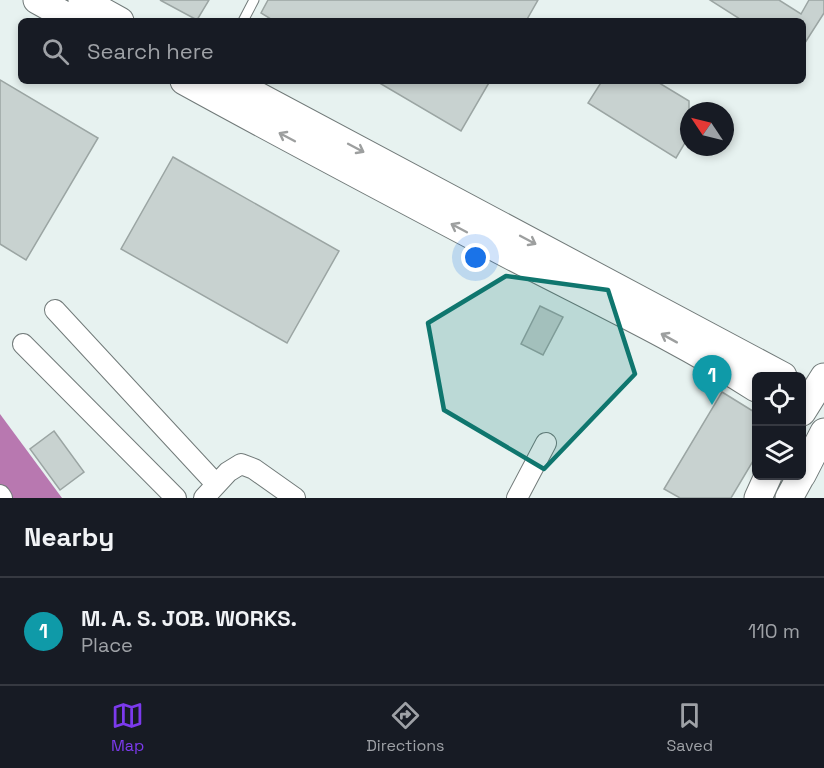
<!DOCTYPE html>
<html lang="en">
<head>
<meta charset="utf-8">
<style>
	:root { --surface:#171b24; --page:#242831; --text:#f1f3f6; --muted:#9ea1a6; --line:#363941; --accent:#7c3aed }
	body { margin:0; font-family:"Space Grotesk",sans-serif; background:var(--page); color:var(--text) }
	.controls { position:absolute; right:18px; bottom:18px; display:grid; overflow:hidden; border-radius:9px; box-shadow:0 3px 9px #0003 }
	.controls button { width:54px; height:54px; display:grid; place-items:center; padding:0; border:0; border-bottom:2px solid var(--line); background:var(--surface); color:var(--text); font:30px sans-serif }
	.compass { position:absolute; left:680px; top:102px; width:54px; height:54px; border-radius:50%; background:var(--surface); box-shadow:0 3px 9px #0003; rotate:305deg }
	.you { position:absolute; left:476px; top:258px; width:21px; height:21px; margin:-15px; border:4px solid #fff; border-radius:50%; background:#1a73e8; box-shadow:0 0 0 9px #1a73e833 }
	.badge { display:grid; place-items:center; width:39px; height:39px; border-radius:50%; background:var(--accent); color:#fff; font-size:20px; font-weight:700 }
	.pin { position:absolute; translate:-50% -50px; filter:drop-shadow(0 2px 3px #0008) }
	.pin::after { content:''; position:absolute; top:32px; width:21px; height:18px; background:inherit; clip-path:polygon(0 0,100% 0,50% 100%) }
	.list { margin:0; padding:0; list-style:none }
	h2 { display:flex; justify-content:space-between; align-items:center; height:78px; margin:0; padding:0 24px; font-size:26px }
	h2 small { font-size:20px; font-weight:400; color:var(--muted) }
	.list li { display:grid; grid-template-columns:39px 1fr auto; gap:18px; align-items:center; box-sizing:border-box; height:108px; padding:0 24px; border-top:2px solid var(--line) }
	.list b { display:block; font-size:22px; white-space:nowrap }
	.list p { margin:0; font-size:20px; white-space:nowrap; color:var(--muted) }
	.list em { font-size:20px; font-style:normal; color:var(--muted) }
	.icon { flex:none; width:33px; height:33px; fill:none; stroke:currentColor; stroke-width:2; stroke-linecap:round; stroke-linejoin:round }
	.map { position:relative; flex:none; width:824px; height:498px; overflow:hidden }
	.search { position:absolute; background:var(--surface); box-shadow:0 3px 9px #0003; left:18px; right:18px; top:18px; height:66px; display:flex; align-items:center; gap:15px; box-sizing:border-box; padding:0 21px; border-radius:9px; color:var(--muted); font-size:22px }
	.sheet { height:186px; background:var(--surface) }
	nav { display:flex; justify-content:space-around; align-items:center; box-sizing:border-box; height:84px; border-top:2px solid var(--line); background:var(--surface); font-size:16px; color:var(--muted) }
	nav a { display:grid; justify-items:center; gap:3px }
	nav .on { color:var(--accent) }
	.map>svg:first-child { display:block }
	.water { fill:#b878b0 }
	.building { fill:#c8d2d0; stroke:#9ba5a3; stroke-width:1.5 }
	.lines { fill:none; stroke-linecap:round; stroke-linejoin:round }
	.lane-casing { stroke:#717a79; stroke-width:11 }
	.street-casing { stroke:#717a79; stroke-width:22 }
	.secondary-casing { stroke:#717a79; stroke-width:29 }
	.lane { stroke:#fff; stroke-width:9 }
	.street { stroke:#fff; stroke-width:20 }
	.secondary { stroke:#fff; stroke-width:27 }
	.oneway { stroke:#9d9f9f }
	.marked { fill:#0f766e; fill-opacity:0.2; stroke:#0f766e; stroke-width:4.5; stroke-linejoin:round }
</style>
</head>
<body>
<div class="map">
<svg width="824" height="498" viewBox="0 0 824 498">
	<rect width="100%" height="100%" fill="#e7f2f0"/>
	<path class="water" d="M0,414l62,84h-62z"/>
	<path class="building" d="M160,0h49l-12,20z
		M268,0h270l-12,21h-252l-13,-8z
		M710,0h69l22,14 8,-14h15v13l-21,33v-25h-60z
		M0,80l98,58 -72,122 -26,-16z
		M376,81h114l-29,50z
		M602,81h54l33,20v35l-13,22 -88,-55z
		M173,157l166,94 -52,92 -166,-94z
		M540,306l23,11 -20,38 -22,-11z
		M722,392l34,21v43l-25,42h-51l-16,-9z
		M54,431l30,41 -24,18 -30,-41z"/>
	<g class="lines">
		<defs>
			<path id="lane" d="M243,21l11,-21"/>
			<path id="street" d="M55,310l161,174
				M23,344l153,154
				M0,495l2,3
				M204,498l24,-26 13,-8 13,5 41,29
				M517,498l29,-55"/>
			<path id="secondary" d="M37,0l38,21
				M82,0l38,21
				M184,81c109,60 219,118 329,176 81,42 166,82 243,131
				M230,81l553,295
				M802,412l22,-35
				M802,475l22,-43
				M758,498l10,-22
				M789,498l12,-22"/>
		</defs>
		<use href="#lane" class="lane-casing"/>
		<use href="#street" class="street-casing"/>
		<use href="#secondary" class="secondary-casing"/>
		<use href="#lane" class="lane"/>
		<use href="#street" class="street"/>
		<use href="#secondary" class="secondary"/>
	</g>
	<defs><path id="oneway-shaft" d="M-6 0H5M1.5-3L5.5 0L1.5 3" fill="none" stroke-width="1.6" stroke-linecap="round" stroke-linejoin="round" transform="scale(1.5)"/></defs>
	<g class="oneway">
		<use href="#oneway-shaft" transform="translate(287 137) rotate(-152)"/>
		<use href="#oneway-shaft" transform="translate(356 148) rotate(28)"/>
		<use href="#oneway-shaft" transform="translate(459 228) rotate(-152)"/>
		<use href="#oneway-shaft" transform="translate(528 240) rotate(28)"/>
		<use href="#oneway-shaft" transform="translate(669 338) rotate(-151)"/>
	</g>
	<path class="marked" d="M506,276l102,14 27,84 -91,95 -100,-59 -16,-87z"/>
</svg>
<div class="controls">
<button><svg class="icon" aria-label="locate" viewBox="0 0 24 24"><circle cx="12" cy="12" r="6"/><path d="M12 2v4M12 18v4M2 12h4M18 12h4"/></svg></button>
<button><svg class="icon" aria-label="layers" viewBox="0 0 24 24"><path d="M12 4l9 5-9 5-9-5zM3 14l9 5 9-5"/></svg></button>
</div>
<svg class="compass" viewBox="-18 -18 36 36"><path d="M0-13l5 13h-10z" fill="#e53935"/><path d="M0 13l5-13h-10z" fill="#9ea1a6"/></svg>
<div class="you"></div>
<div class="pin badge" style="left:712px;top:405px;background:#0f9aa8">1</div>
<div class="search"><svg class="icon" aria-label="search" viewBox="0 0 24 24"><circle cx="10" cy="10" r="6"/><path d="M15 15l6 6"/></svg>Search here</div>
</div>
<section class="sheet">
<h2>Nearby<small></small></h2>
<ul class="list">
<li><span class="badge" style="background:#0f9aa8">1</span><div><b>M. A. S. JOB. WORKS.</b><p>Place</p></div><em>110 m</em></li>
</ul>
</section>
<nav>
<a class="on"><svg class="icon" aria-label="map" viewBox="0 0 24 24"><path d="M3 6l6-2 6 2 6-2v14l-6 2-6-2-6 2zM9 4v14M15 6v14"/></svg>Map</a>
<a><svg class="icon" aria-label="directions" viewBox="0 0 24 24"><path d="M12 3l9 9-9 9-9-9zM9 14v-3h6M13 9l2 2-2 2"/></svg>Directions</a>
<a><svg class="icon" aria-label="saved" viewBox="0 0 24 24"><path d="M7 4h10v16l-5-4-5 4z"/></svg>Saved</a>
</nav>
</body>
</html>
